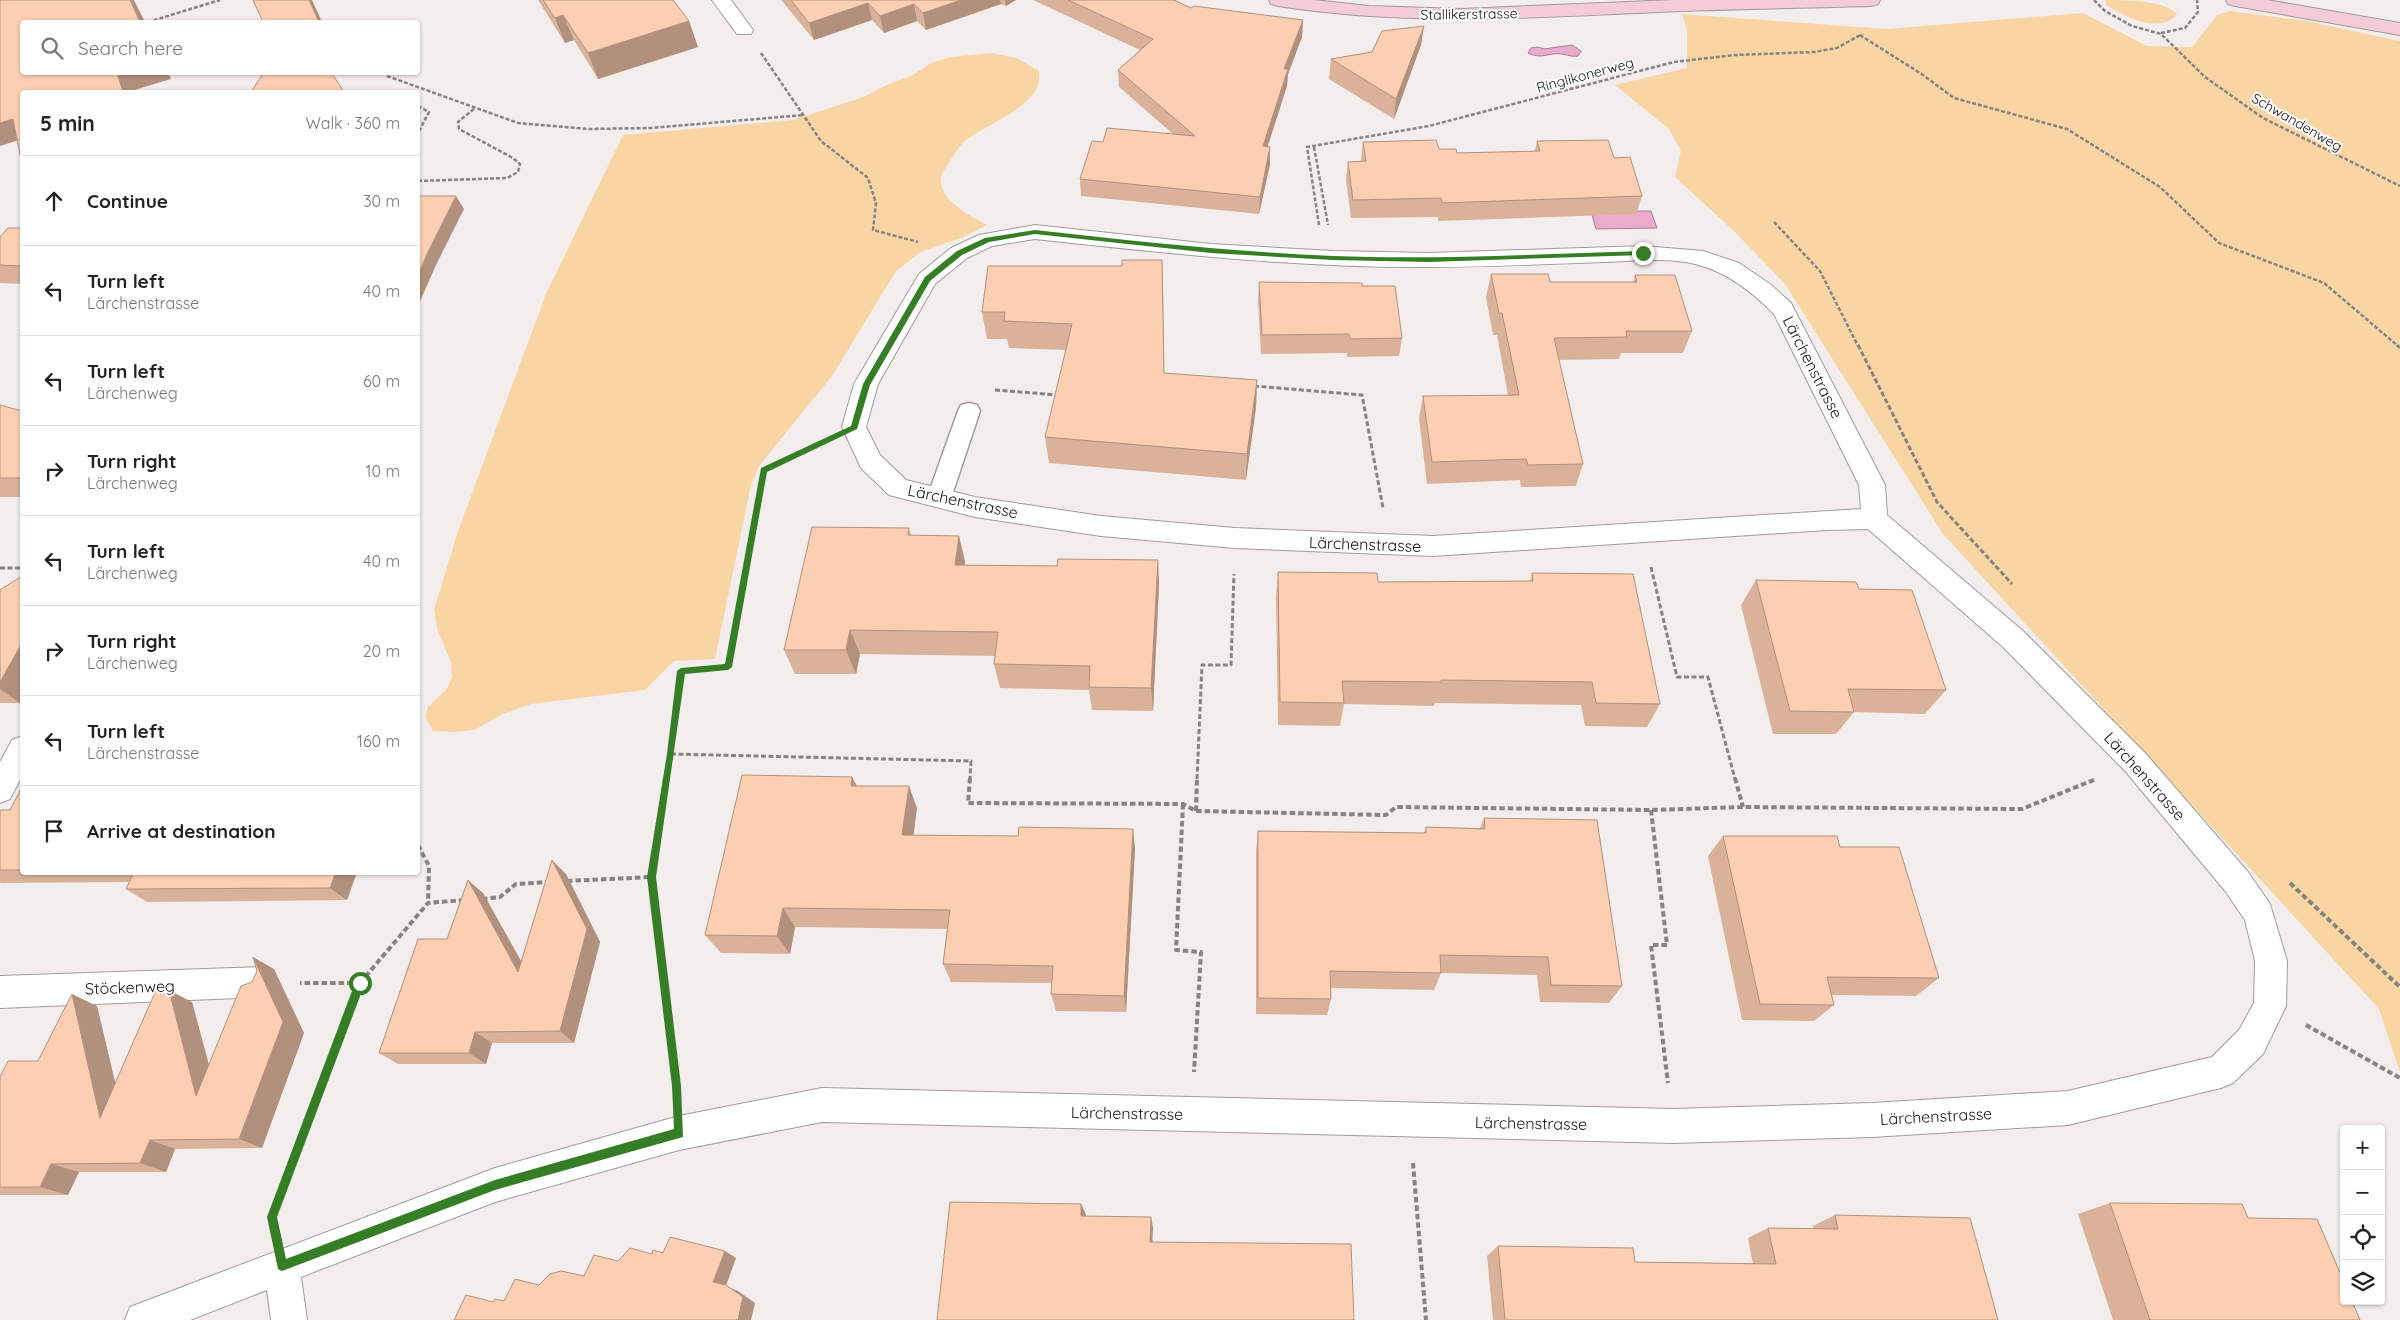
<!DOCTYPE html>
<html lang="en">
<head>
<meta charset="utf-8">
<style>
	:root { --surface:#fff; --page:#f6f6f6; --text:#222; --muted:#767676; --line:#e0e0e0 }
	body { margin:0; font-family:Quicksand,sans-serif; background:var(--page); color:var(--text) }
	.controls { position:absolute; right:15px; bottom:15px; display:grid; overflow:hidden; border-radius:5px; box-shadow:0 1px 4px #0004 }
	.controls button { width:45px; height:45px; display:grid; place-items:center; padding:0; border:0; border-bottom:1px solid var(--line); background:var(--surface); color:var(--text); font:25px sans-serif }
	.stop { position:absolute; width:15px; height:15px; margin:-11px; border:4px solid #357e25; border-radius:50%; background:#fff }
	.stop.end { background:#357e25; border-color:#fff; box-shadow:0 1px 5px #0008 }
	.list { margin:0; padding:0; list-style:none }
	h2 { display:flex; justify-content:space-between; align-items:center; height:65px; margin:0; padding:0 20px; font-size:21px }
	h2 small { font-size:16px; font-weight:400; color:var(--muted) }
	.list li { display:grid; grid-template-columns:32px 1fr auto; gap:15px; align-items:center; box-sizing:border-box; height:90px; padding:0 20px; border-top:1px solid var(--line) }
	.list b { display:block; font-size:19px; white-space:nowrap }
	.list p { margin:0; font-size:16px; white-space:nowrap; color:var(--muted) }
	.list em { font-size:16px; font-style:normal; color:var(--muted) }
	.icon { flex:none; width:28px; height:28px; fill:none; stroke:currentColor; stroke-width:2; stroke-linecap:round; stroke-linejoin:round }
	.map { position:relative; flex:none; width:2400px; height:1320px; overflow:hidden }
	.search { position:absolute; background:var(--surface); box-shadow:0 1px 4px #0004; left:20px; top:20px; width:400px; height:55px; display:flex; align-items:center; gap:12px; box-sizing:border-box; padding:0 18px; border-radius:5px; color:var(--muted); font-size:19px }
	.panel { position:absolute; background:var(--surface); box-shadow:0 1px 4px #0004; left:20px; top:90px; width:400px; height:785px; border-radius:5px }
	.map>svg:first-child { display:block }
	.green { fill:#f9d5a4 }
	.water { fill:#e9accb; stroke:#a97e94 }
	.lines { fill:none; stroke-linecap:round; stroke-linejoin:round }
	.lane-casing { stroke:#a09c9b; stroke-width:3 }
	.street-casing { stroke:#a09c9b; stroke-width:2 }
	.secondary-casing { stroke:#a09c9b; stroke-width:2 }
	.path-far2 { stroke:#878383; stroke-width:2.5; stroke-dasharray:4 2; stroke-linecap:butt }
	.path-far1 { stroke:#878383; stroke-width:3; stroke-dasharray:5 2.5; stroke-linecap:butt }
	.path { stroke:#878383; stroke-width:4; stroke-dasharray:5.5 3; stroke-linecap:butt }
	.lane { fill:#fff; fill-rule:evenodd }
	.street { fill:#fff; fill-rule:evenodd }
	.secondary { fill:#f4ccd5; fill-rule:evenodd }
	.wall { fill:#dab299 }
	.shaded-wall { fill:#b1917d }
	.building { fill:#fdcfb2; stroke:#b1917d }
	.route { fill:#357e25 }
	.labels { text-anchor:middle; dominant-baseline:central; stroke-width:4; stroke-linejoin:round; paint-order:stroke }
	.far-street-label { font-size:14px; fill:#151313; stroke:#fff }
	.street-label { font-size:16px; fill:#151313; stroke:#fff }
</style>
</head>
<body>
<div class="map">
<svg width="2400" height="1320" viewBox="0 0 2400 1320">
	<rect width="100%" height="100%" fill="#f3eeed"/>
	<path class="green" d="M2105,0c21,0 59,0 72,14 -16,21 -53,3 -71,-9z
		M2230,11l76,10 94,20v1031l-21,-63 -436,-475 -158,-250 -51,-53 -59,-54 6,-26 -12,-22 -54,-44 72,-17v-38l-5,-16 204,15 197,-16 64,33 45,1 25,-32z
		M991,53l25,5 22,12c11,34 -55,55 -74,72 -6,5 -10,14 -14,19 -2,4 -7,9 -8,13 -8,24 28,42 45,51l-26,13 -40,14 -25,19 -64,105 -73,90 -8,19 -36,174 -41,2 -29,29 -114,14 -28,10 -29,16 -18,2 -23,-1 -8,-14 3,-10 19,-18 5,-12 -1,-15 -13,-30 -4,-22 24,-79 88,-237 77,-159 170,-15 73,-24 14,-8 33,-13 18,-12 20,-6z"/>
	<path class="water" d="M1572,45l9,6 -3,5c-7,1 -9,-1 -16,-2 -13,-2 -20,6 -34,-1l3,-5 7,-1 6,2z
		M1591,211h60l6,17 -61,1z"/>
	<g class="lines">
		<defs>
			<path id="lane" d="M969,403l8,2 3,6 -29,87 -4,6 -8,3 -8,-3 -4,-6 31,-87 3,-6z"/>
			<path id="street" d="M712,0h19l22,30 -2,4h-14z
				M1035,225l176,19 122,7 96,2 214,-7 60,5 36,12 31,21 21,19 94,182 2,30 136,116 123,123 102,118 22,32 17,57 -1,45 -23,48 -30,29 -12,5 -153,37 -196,12 -199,6 -851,-21 -143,28 -184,52 -194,75 6,43h-36l-4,-30 -77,30h-65l5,-13 13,-5 352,-134 184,-52 143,-28 851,21 199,-6 196,-12 144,-34 27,-27 15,-27 1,-42 -10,-41 -19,-28 -100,-120 -123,-125 -135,-118 -41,1 -394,26 -198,-8 -134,-12 -126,-19 -86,-22 -28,-27 -19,-41 12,-43 65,-110 32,-26 28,-13zM1035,239c131,14 262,29 394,28 58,0 117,-3 175,-5 27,-1 64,-5 91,2 32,8 56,27 79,50l85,171 2,24 -428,27 -198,-8 -134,-12 -126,-19 -69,-17 -26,-25 -14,-28 12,-43 57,-100 32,-26 25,-12z
				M22,736v40l-12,23 -10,4v-41l12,-22z
				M260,967l11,4 5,11 -5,11 -11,4 -260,11v-32z"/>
			<path id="secondary" d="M1269,0h45l55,6 92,3 213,-9h206l-2,4 -7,2c-71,2 -141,3 -212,6 -129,6 -253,14 -381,-6l-7,-2z
				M2226,0h41l133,23v12l-165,-29 -7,-2z"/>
		</defs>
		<use href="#lane" class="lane-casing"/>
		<use href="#street" class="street-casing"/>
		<use href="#secondary" class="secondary-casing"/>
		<path class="path-far2" d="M2094,0l11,11 27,15 29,8 44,43 58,41 137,68
			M148,22l72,-22
			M2161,33l24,-5 13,-16 -1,-12
			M1860,35l63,40 31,23 113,31 93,58 59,56 105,40 74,63
			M761,53l60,88 47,37 8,25 -3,27 45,12
			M387,76l131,47 70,6 63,-1 153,-13
			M418,106l11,6 -11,21
			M1314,147l14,78
			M418,181l89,-3 11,-6 2,-8 -7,-6 -54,-29 -1,-7 17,-14
			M1774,222l46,49 38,75
			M1319,225l-12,-78 122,-21 245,-64 61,-7 79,-3 23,-4 25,-14"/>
		<path class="path-far1" d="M1858,345l79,157 75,82
			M2397,345l3,3
			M1254,386l108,9 21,113
			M995,390l63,5
			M1651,567l26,110h31l27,102
			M0,568h22
			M671,754l300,7 -1,18
			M665,779l16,-108 47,-4 36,-197 56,-27
			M1197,779l5,-114h29l3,-91"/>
		<path class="path" d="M665,778l-14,99 26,213
			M970,778l-2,25 215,1 13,7 190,4 10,-8 255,3 92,-3 279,2 74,-30
			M1735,778l8,29
			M1183,804l-7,146 25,2 -7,120
			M1651,810l16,135h-16l17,138
			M1196,811l1,-33
			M418,845l11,21 -1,37
			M567,881l84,-4
			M2290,883l110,104
			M482,899l18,-2 16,-13 32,-2
			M360,983l68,-80 36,-3
			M2306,1025l94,53
			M1413,1163l13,157
			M273,1223l-1,-6 88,-234h-60"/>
		<use href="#lane" class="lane"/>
		<use href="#street" class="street"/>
		<use href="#secondary" class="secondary"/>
	</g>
	<path class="wall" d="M538,0h135l16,21 9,26 -100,32 -24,-39 -9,3z
		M781,0h235l-10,6 -5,-2 -75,26 -9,-9 -33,12 -12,-13 -58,20z
		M1033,0h141l17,8 112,12 -1,17 -14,37 -1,12 -19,60 2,1v17l-11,50 -178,-18 -1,-17 23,-37 70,-8 -54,-47 -1,-17 22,-20z
		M1421,45l-27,74 -65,-40 2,-20z
		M1537,141l77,17 28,38 -6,18 -198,7v-4l-87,1 -5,-38 2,-18 13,-1 2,-19 76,7 18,4 78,-2z
		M22,228v56l-22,-1v-46z
		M1162,260l2,114 93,6 -1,27 -10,73 -197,-17 -4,-26 21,-87 -57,-2 -2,-9h-20l-5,-27 140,-46z
		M1491,274l59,8h83l2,-7 57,56 -9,22h-62l-2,6 -60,1 24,104 -7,22 -55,1 -1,-7 -93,4 -8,-66 4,-22 85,-1 -11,-60h-4l-7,-38z
		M1259,282l103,4 40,52 -3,18 -52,1v-4l-86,1 -3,-54z
		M0,405l22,6v86h-22z
		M909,528l2,7 54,26v4l92,1 101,-6 1,25 -6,126 -61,-1 -3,-20 -89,-2 -6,-24 1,-8 -135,-2 -4,20h-61l-11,-24z
		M1278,572l100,10 152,-1 2,-8 128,131 -13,23 -62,-1 -4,-21 -146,-2 -1,3 -90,-2 -4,22 -62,-1 -2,-128z
		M1756,580l103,9 87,101 -21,24 -71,-2 -18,22h-63l-32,-129z
		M0,590l20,113h-20z
		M852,777l5,9 60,22 -4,27 105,1 115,-7 2,20 -9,163 -70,-1 -5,-17 1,-11 -101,-1 -8,-18 4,-35 -152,-2 -5,27 -69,-1 -16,-18z
		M22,787v85h335l-10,28 -200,2 -21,-13 4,-7 -129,1 -1,-1v-72h10z
		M1484,818l138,168 -13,17 -69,-1 -3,-27 -96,-2 -7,17 -103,-2v11l-4,16 -71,-1v-163l2,-20 166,2 2,-6 54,1z
		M1723,836l117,11 99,131 -23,18 -84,-1 2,10 -20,16 -72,-1 -34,-164z
		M566,874l34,68 -26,101h-82l-6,21h-88l-19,-11 68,-114 36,-46 38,69z
		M274,969l30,64 -42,115 -87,1 -9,23h-87l-11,23h-68v-118l38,-16 59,-55 18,77 77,-81 17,63 43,-83z
		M2110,1203l138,15 112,102h-247l-35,-106z
		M1835,1215l163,105h-505l-6,-64 11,-10 137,16 118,2 -5,-26 20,-10h45v-2z"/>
	<path class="shaded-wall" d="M130,0h4l11,22h-5z
		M309,0h3l10,22h-3z
		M961,0h39l1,4 -75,26 -3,-17z
		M1005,0h11l-10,6z
		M868,3l4,17 -58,20 -5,-17z
		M914,4l3,17 -33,12 -4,-17z
		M563,15l11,25 -9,3 -10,-25z
		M1303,20l-1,17 -14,37 -1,12 -25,77 1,-17 21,-77z
		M689,21l9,26 -100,32 -10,-26z
		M1424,26l-3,19 -27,74 2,-20z
		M120,72h48l3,7 -40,12v1h-8l-6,-19z
		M13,119l9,20 -22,7v-23z
		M1270,147v17l-11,50 1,-17z
		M456,196l8,13 -28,56 -18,41v-31l10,-23z
		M1162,260l1,27 1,113v-27z
		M1257,380l-1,27 -10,73 1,-26z
		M959,536l6,25 -4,29 -6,-25z
		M1158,560l1,25 -6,126 -2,-23z
		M850,630l10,24 -4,20 -10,-24z
		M22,643v57l-2,3 -20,-14v-7z
		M852,777l11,21 -12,-12z
		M909,786l8,22 -6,47 -9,-20z
		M1133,829l2,20 -9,163 -2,-16z
		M552,860l14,14 34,68 -26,101 -14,-12z
		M336,872h21l-10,28 -17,-12z
		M468,880l15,13 51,91 -16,-12z
		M783,908l12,19 -5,27 -13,-18z
		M253,957l21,12 30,64 -42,115 -23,-9 44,-117z
		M169,990l23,12 28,104 -24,-10z
		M72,994l25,12 29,122 -26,-10z
		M475,1032l17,11 -6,21 -17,-11z
		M150,1140l25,9 -9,23 -26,-9z
		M51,1164l28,8 -11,23 -28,-8z
		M1081,1204l5,10 -1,13 -4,-11z
		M1151,1217l2,10 -1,25 -2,-10z
		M725,1251l11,7 -10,28 12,5 17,12 -4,17h-13l-25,-38z"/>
	<path class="building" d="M0,0h130l10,22h-118v50h98l-3,1 6,19h-101v72l-9,-45 -13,4z
		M253,0h56l10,22h-56z
		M543,0h130l16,21 -101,32 -25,-38 -8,3z
		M791,0h170l-38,13 -9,-9 -34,12 -12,-13 -59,20z
		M1068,0h106l17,8 3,-2 109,14 -19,49h4l-25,77 7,1 -10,50 -180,-18 12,-38 11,1 4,-14 88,8 -77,-66 35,-31z
		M1424,26l-28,73 -65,-40 41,-7 10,-21z
		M264,72h67l13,20h-93z
		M1436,140l3,9h17l1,4 83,-2 -3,-10 71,-1 6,18 16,-1 12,39 -200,7 -1,-5 -88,2 -5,-38 18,-1 -3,-19z
		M418,196h38l-28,56 -10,23z
		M8,228h14v38l-22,-1v-28z
		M1122,260h40l2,113 93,7 -10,74 -202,-17 27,-113 -68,-3 1,-9h-23l6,-46h134z
		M1491,274h57l2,8h87l-2,-7h40l17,56h-66l1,6 -73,1 29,126 -55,1 -2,-6 -94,3 -9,-66 96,-1 -17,-82h-3z
		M1259,282l103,1v3h33l7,52 -52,1 -1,-5 -87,1z
		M0,405l22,6v67h-22z
		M812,527l97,1 -1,7 51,1 -4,29 102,1 1,-7 100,1 -7,128 -62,-1 1,-21 -96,-2 4,-32 -148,-2 -4,20h-62z
		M1278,572l99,1 1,9 155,-1 -1,-8 101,1 27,130 -64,-1 -4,-21 -151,-2v2l-99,-1 2,22 -64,-1z
		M22,576v67l-22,39v-92z
		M1756,580l100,2 3,7 53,1 34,100 -98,-1 6,23 -64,-1z
		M742,775l110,2 -1,9h58l-7,49 116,1 1,-9 114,2 -9,167 -73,-2 2,-28 -110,-2 7,-54 -167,-2 -6,28 -72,-1z
		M22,787v83h-22v-60h10z
		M1484,818l113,2 25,166 -71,-1 -3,-28 -108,-2 1,18 -111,-2 1,28 -73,-1v-167l168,2v-6l59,2z
		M1723,836h114l3,11h59l40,131 -112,-1 7,28 -74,-1z
		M552,860l35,69 -27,102 -85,1 -6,21h-90l39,-114h29l21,-59 50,92z
		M134,872h202l-6,16 -204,1z
		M253,957l30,65 -44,117 -89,1 -10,23 -89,1 -11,23h-40v-110l8,-16h30l34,-67 28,124 56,-128h13l27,106 45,-110 11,-4 5,-11z
		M950,1202l131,2v12l70,1 -1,25 201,2 3,76h-417z
		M2110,1203l132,1 6,14 69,1 27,63v19h8l8,19h-210z
		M1835,1215l135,3 28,102h-493l-7,-74 135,2 2,14 141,2 -8,-36 70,1z
		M670,1237l55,14 -12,31 13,3 17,12 -5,23h-284l12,-25 27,7 2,-3 9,2 11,-22 24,6 11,-11 11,-3 23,5 10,-21 24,6 12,-13 22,6 1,-4 10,3z"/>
	<path class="route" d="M1035,230c99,11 198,22 298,26 103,4 207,-2 310,-5l4,2 -4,2 -215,7 -95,-2 -122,-7 -176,-19 -46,8 -27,13 -32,26 -60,104 -13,44 -90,43 -35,195 -4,3 -43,4 -29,203 25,209 2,51 -188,53 -213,81 -4,-2 -11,-52 88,-234 5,-4 5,4 -88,234 9,42 209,-79 179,-51 -2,-43 -25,-209 20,-123 10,-83 4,-3 44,-4 36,-196 90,-42 12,-42 62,-107 32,-26 28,-13z"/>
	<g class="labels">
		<g class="far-street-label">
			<text transform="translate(1469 14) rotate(-1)">Stallikerstrasse</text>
			<text transform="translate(1585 75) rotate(-15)">Ringlikonerweg</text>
			<text transform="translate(2297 122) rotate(30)">Schwandenweg</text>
		</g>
		<g class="street-label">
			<text transform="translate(1813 367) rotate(63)">Lärchenstrasse</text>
			<text transform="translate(963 501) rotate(12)">Lärchenstrasse</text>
			<text transform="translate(1365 544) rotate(2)">Lärchenstrasse</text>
			<text transform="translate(2145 776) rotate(48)">Lärchenstrasse</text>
			<text transform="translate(130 987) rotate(-2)">Stöckenweg</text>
			<text transform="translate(1127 1113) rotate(1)">Lärchenstrasse</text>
			<text transform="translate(1936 1116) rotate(-3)">Lärchenstrasse</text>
			<text transform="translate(1531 1123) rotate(1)">Lärchenstrasse</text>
		</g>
	</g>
</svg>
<div class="controls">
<button>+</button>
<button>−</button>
<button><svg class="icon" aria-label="locate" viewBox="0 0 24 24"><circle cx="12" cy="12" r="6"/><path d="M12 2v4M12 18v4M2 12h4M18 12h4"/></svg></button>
<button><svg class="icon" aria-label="layers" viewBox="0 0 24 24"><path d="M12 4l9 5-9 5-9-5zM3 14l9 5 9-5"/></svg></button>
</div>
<div class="stop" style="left:360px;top:983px"></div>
<div class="stop end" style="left:1643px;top:253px"></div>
<div class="search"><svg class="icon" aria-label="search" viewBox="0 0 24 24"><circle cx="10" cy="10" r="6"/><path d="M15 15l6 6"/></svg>Search here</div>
<section class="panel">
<h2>5 min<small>Walk · 360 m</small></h2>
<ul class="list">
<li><svg class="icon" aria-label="ahead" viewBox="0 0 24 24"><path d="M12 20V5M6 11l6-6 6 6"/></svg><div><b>Continue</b></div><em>30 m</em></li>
<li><svg class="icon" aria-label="left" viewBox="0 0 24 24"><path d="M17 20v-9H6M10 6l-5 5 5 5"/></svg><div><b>Turn left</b><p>Lärchenstrasse</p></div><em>40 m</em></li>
<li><svg class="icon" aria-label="left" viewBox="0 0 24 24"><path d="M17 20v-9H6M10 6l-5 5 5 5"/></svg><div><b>Turn left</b><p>Lärchenweg</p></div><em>60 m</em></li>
<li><svg class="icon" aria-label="right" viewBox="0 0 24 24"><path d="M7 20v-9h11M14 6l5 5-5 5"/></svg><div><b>Turn right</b><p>Lärchenweg</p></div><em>10 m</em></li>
<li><svg class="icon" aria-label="left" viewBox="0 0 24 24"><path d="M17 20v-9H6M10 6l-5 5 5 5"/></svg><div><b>Turn left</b><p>Lärchenweg</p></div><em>40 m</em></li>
<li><svg class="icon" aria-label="right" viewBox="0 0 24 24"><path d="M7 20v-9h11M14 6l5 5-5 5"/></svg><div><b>Turn right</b><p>Lärchenweg</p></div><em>20 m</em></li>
<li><svg class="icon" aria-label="left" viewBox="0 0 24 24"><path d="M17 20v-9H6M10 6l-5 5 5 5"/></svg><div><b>Turn left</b><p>Lärchenstrasse</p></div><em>160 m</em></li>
<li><svg class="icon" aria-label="arrive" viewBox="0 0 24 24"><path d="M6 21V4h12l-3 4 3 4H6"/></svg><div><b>Arrive at destination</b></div></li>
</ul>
</section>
</div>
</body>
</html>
